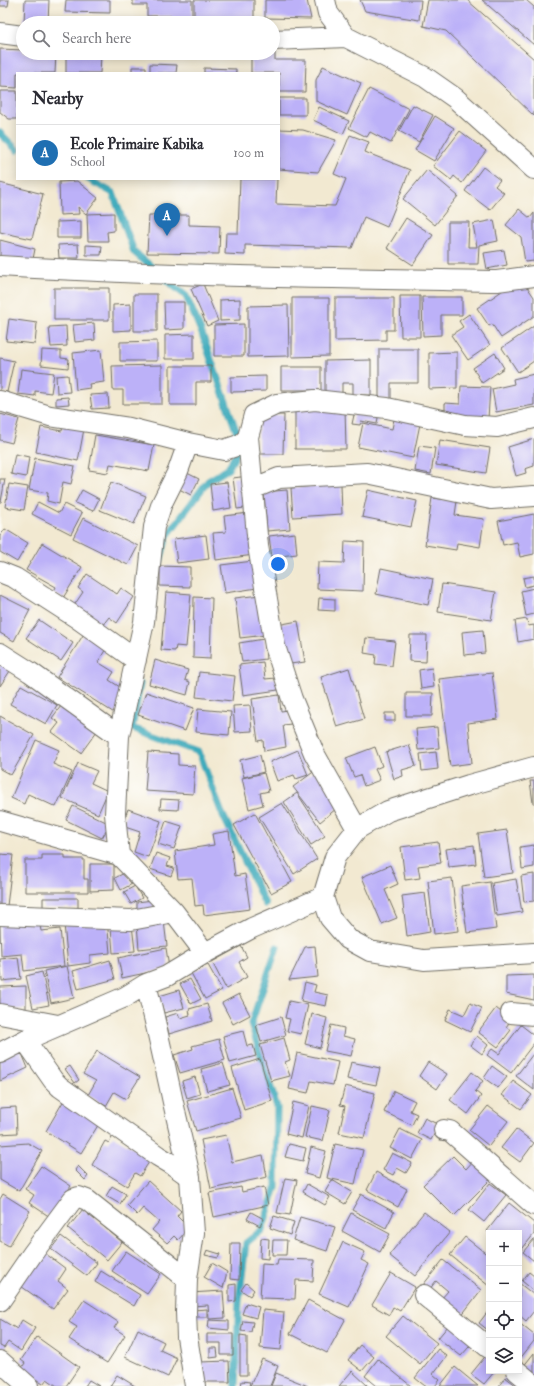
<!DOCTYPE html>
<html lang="en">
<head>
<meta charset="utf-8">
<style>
	:root { --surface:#fff; --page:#f2f2f3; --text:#2b2b33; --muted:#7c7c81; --line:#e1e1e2; --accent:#1f6fb2 }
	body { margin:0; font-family:"IM FELL Double Pica",serif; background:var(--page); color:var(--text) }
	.controls { position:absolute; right:12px; bottom:12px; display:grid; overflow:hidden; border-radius:0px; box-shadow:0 2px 10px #0003 }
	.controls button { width:36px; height:36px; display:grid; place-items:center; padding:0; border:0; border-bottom:1px solid var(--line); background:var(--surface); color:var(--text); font:20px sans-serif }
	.you { position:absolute; left:278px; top:564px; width:14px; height:14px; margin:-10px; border:3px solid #fff; border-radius:50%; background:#1a73e8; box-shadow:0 0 0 6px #1a73e833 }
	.badge { display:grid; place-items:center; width:26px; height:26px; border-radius:50%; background:var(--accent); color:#fff; font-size:13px; font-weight:700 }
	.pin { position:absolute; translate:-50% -33px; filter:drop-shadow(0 1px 2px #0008) }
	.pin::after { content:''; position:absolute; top:21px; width:14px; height:12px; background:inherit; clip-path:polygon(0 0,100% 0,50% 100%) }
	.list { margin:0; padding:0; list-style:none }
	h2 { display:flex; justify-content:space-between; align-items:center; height:52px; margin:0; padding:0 16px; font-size:17px }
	h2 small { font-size:13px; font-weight:400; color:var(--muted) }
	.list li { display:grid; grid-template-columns:26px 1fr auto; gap:12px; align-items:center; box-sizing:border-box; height:56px; padding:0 16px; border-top:1px solid var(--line) }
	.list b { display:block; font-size:15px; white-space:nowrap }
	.list p { margin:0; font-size:13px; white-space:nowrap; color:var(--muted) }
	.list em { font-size:13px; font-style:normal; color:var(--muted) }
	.icon { flex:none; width:22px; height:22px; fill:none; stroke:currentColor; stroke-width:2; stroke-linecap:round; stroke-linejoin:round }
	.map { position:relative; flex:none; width:534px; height:1386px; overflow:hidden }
	.search { position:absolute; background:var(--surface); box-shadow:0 2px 10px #0003; left:16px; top:16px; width:264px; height:44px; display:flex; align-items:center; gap:10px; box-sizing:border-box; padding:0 14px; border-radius:22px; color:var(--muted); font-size:15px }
	.panel { position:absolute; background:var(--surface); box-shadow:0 2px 10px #0003; left:16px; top:72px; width:264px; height:108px; border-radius:0px }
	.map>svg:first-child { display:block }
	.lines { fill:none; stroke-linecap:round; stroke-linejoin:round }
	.stream { stroke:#3caabb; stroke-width:7 }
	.building { fill:#bcb1f8 }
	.street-casing { stroke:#716e65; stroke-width:22 }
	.street { stroke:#fff; stroke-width:20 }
</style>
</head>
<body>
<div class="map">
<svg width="534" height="1386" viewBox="0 0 534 1386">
	<rect width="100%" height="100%" fill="#fdfcf7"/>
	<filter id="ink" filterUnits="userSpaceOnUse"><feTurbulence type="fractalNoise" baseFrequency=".025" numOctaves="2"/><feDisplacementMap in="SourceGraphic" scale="8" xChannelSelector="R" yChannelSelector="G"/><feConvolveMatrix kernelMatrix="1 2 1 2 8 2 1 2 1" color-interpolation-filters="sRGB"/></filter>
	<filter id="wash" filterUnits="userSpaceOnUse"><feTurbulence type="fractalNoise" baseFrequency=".012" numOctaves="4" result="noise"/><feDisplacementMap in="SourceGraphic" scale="16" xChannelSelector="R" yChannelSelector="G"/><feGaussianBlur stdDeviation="0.9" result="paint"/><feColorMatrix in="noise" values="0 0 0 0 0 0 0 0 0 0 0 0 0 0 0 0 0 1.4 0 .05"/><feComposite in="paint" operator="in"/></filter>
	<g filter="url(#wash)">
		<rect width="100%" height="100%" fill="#f2e9d1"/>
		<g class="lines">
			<path class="stream" d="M0,133l17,17
				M88,179l25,14 21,59 19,16
				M160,561l7,-25 41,-55 20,-12 10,-19v-14l-37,-105 -15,-35 -22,-18
				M140,684l-8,44 67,24 22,59 44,93
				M235,1386l4,-85 7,-58 16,-13 14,-43 1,-80 -26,-83 26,-77"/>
		</g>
		<g id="blocks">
			<path class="building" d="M0,0h9l-1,6h-8z
				M25,0h24l-1,23h-24z
				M66,0h44v13l-45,-1z
				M133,0h59v23h-21v-7h-24v-11h-14z
				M194,0h60v23h-60z
				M265,0h42l4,19 -46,-1z
				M360,0h61l-2,20 -54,-9z
				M428,0h39l67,59v57l-88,-85 -23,-5z
				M482,0h44l8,7v38z
				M0,49l23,1v3h33l-1,20h-38v15l-17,-1z
				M273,51h2v9h31l-1,32h-26v-19h-28v-20h22z
				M66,54l35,1 -1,18h-34z
				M150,64l27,1 -1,8h-26z
				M323,66l38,17 -14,32 -31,-14v-21z
				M132,67h14v6h-14z
				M204,68l32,1v4h-32z
				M369,89l40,20 -18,34 -21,-11 -3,5 -18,-9z
				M0,91h17v28h-8l-9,-7z
				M279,98h27v17h-27z
				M413,105l20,10 -14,27 -20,-11z
				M319,107l30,14 -6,13 -30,-14z
				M435,116l19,12 -20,33 -19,-11z
				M279,129l24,1 33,10 -18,32 -39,-3z
				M460,131l26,20 -24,32 -8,-7 -3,4 -18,-14z
				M350,135l19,7 -4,10 45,18 -23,57 -23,-10 -12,31 -107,-3v10l-20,-1 1,-21h12l2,-54h37l-1,25 59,2 11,-27 -12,-5z
				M483,167l17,13 -5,6 9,7 -14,17 -25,-19z
				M427,170l31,26 -23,29 -32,-26z
				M77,181l21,17 -12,16 -8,-7 1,7 -19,1 -1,-33z
				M0,183l43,11 -11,45 -32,-7z
				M519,209l11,9 4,-5v48l-9,1 -4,-25 -15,-12z
				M114,213v18l-7,1 1,9h-20l-1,-27z
				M149,215h40v10l31,1 -1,28 -72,-1z
				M406,218l27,17 -20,30 -26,-17z
				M494,220l4,21 -19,4 -1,19h-30v-42h21l-1,25h9l-4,-23z
				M81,221v17h-24v-16z
				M0,240l35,9 -3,15 -32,-8z
				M78,244l1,14h-20l-1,-13z
				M86,245l16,1 -1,9h-15z
				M504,250l3,15 -20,4 -3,-16z
				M521,278l13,19v19l-33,22 -9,-14 -3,2 -12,-18z
				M203,284l15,37 -11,5 -16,-37z
				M54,288h55v32h-55z
				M134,294h23v37h-23z
				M400,296h20v41h-19z
				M422,297h40v18h-21v20l-18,1z
				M292,298h37v58l-37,1z
				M335,298h59v32h-8v10l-51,1z
				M240,299v21l-20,1v-21z
				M164,302h20v27l-19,1z
				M131,304v26l-18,1v-26z
				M288,305l1,51 -41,1v-51z
				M469,314l21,31 -22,15 -17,-25 12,-8 -4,-6z
				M9,319l28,4 -2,21 -29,-3z
				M94,323l1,17 -20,2 -2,-17z
				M244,324v32h-30v-31z
				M66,326l1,20 -16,1 -2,-20z
				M534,326v35l-16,11 -16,-24z
				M194,334v25h-29v-24z
				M157,341v20h-37v-19z
				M379,349h39v34h-27v17l-12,-1z
				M42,350l19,1v7l8,1 -1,9 -27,-3z
				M101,350l3,32 -15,2 1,4 -14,2 -3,-37z
				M457,352v36l-28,1v-36z
				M495,353l9,15 -22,15 -9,-15z
				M0,358l14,3 -7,31 -7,-1z
				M371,360v35h-18v-12h-11v11h-17v-33z
				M162,365v39h-39v-14h-10l-1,-24z
				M170,366h41v16h-15v23h-26z
				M281,367h40v23h-40z
				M21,369l33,4 -3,20 -16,-2v5l-17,-2z
				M534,374v31l-38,7 -4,-23 22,-5 -1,-5z
				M68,375l2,17 -13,1 -1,-17z
				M266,376v15l-35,1v-15z
				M461,386l29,1 -2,32 -43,-1v-15l15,1z
				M108,394l1,14 -17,1 -2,-14z
				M68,397l1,7 -13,1v-7z
				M356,406l23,5 -2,13 -16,-3 -1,4 -8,-1z
				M345,407l1,42h-51v-41z
				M0,414l19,5 -7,24 -12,-3z
				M395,414l26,5 -8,39 -55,-11 5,-24 29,6z
				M259,415h25l-1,39h-25z
				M63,425l21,4 -6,32 -42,-9 5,-25 21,4z
				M95,435l59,10 -5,26 -39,-7 -2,9 -19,-3z
				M534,439v27l-9,3 1,4 -10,3 -8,-29z
				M440,440l50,8 -4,25 -50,-8z
				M419,446l16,2 -4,26 -16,-3z
				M15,454l14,3 -3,20 -15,-3z
				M35,458l40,8 -4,18 -8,-2 -4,22 -12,-3 1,-8 -19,-3z
				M183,471l16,8 -8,16 -16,-8z
				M248,476l4,31 -15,2 -4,-31z
				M0,479h5l-4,23h-1z
				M111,482l35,14 -12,28 -34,-14z
				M227,482l4,26 -18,3 -3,-27z
				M9,484l19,3 -4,23 -19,-3z
				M341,484l1,30 -49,3 -2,-29z
				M82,490l17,9 -6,12 -18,-8z
				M287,490l3,39 -23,2 -3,-39z
				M368,490l49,11 -6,26 -49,-10z
				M432,498l25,3 -2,14 29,4 -4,28 -23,-4 -1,7 -31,-5z
				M38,502l21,11 5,-9 18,9 -11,21 -39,-20z
				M249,513l5,42 -38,5 -3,-27 13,-1 -2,-16z
				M534,514v40l-14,3 -3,-15 -14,3 -5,-24z
				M83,518l55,28 -10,19 -55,-27z
				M5,529l23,14 -11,19 -17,-10v-16z
				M295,533l2,21 -25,3 -3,-21z
				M206,535l3,24 -32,4 -3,-24z
				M345,541l19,1 -1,49 -46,-2 1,-27 26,1z
				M42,543l40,24 -19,31 -10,-5 3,-6 -30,-17z
				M253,561l4,27 -32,5 -4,-28z
				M160,566l30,1v20l-30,-1z
				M381,568l52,11 -5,26 -52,-11z
				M87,574l30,20 4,-6 13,9 -17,26 -8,-6 -7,9 -29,-19 10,-15 -5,-4z
				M534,576v9l-9,2 -2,-9z
				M442,584l54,8 -5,28 -53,-8z
				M534,588v26l-8,2 -5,-25z
				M166,592l25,2 -5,53 -10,-1 -1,5 -14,-1z
				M0,595l30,15 -16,31 -14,-8z
				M260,595l6,40 -26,3 -5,-40z
				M194,597l18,1 -2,61 -17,-1z
				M319,598l16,1v12l-17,-1z
				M527,619l1,7 6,-1v14l-16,3 -3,-21z
				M39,620l34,23 -12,18 -35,-23z
				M298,621l7,41 -22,3 -6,-40z
				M483,630l2,23 -21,2 -2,-23z
				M85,632l22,15 -9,15 16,10 -5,8 14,9 -7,25 -59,-37z
				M410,635h17l-1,27 -17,-1z
				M366,638l29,3 -3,25 -17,-2 1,-9 -12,-2z
				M264,639l2,20 -24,3 -3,-19z
				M155,660l33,10 -3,10 5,2 -3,13 -38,-11z
				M263,662l2,17 11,-1 2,12 -35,5 -4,-30z
				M0,664l10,7 -10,15z
				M349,668l15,51 -27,8 -16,-50z
				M432,668l2,19 -13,2 -2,-19z
				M199,672l36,4 -3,25 -36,-4z
				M492,673l6,46 -30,4 4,40 -22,3 -11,-87z
				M21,685l36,20 -11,19 -36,-20z
				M146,692l48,16 -9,23 -47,-16z
				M406,693h27l-1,23h-26z
				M279,695l2,16 7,-1 3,14 -8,1 3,22 -22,4 -1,-11 -5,1 -6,-42z
				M250,705l2,26 -17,1 -2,-26z
				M61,706l36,25 -16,22 -29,-21 7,-9 -7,-5z
				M198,709l33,3 -2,23 -33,-3z
				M385,713h10v8h-10z
				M0,716l34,19 -23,40 -11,-6z
				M437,727l2,21 -21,2 -2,-21z
				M36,740l23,10 -6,14 19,8 -16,35 -28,-13 -4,10 -13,-6z
				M409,745l7,21 -14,4 1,6 -9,3 -8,-27z
				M375,747l7,19 -7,3 5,11 -16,6 -4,-11 -6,2 -8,-19z
				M298,750l10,25 -12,4 -2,-4 -17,6 -7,-19z
				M148,752l30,2v11l17,1 -2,28 -48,-3z
				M436,752l2,17 -16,2 -2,-17z
				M260,755l4,17 -20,5 -4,-17z
				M78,763l19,8 -6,12 17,8 -10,23 -36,-16z
				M316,770l26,34 -22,18 -27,-35z
				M264,773l5,18 -9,2 3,12 -14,4 -7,-31z
				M530,781h4v22h-1z
				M297,793l28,43 -14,9 -27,-43z
				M161,799l18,1 -1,10 -18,-1z
				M282,803l35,56 -23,15 -35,-57z
				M73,806l37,18 -8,14 -36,-18z
				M128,809l33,12 -13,36 -14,-5 6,-20 -18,-6z
				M255,813l37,69 -21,11 -37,-68z
				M166,821l16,5 -8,23 -16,-5z
				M507,830l6,43 -29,4 -6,-43z
				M229,831l6,45 10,-2 5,35 -46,6 -1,-10 -8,1 -3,-28 -14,1 -3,-28 39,-6 -2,-11z
				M438,842l3,21 -23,3 2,12 -15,2 -4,-33z
				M474,845l2,19 -27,3 -3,-18z
				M534,845v22l-12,2 -2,-22z
				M156,853l14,5 -3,8 7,2 -3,8 -21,-7z
				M0,854l13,1 -6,51 -7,-1z
				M42,855h23v4h19v20h4v13h-63v-32h17z
				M90,864h24v26l-24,1z
				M390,865l8,19 -13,6 12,28 -15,6 -20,-47z
				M126,872l6,12 -11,6 -6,-12z
				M534,874v27l-10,1 -3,-26z
				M452,878l6,53 -24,3 -6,-53z
				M516,879l6,33 -25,4 -5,-33z
				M490,882l6,47 -29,4 -6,-47z
				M135,886l7,12 -11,6 -7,-12z
				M425,893l5,39 -23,4 -5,-40z
				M43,898h35v10h-35z
				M153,900l1,10 -17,2v-10z
				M39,919l2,12 19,-2 4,37 -40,5 -2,-17 -21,2 -1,-32z
				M107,919l3,34 -20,2v8l-22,3 -4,-42z
				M164,921l3,25 -28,3 -2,-25z
				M132,925l3,26 -22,2 -2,-25z
				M241,946l6,11 -8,5 8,15 -21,12 -14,-27z
				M315,946l3,31 -29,3 16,-33z
				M166,948l3,20 -47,10 -4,-20z
				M18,957l3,22 -19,2 -2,-22z
				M110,960l5,19 -37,10 -5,-18z
				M208,965l14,25 -17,9 -14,-26z
				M67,966l7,32 -23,5 -7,-32z
				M42,972l7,33 -16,3 -7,-32z
				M534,975v25l-28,-6v-18z
				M190,979l11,20 -10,5 -11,-20z
				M305,982l11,3 -2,7 14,3 -2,11 -25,-5z
				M26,986v23h-26v-22z
				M179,990l5,18 -20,5 -5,-17z
				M239,994l11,21 -17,9 -11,-21z
				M289,1001l19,4 -7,29 -14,-3 3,-12 -5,-1z
				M470,1003l12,5 -12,24 -25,-12 5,-11 14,6z
				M207,1004l5,17 -43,13 -4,-17 13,-4 2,5 10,-3 -1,-6z
				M496,1008l15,12 -5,7 5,3 -13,17 -20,-15z
				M312,1014l15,4 -7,30 -15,-4z
				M281,1017l5,18 -25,7 -5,-17z
				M331,1025l13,3 -1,8 12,3 -4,17 -26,-5z
				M521,1025l13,10v8l-23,30 -24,-18 5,-6 7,5z
				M243,1031l4,15 6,-1 3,11 -26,7 -7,-27z
				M477,1036l11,9 -6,9 -12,-9z
				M284,1038l6,22 -5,2 5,14 -19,5 -11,-36z
				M219,1039l6,21 -45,13 -6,-18 19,-6 -1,-3z
				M20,1049l8,19 -28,13v-22z
				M97,1051l43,26 -14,22 -12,-7 -8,14 -18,-11 8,-14 -13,-7z
				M297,1053l41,9 -5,23 -22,-4 -3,12 -19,-4z
				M533,1054l1,1v35l-18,-14z
				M260,1059l12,42 -28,9 -12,-42z
				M351,1062l29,6 -4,17 -29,-6z
				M428,1062l19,12 -10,15 -18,-13z
				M223,1063l7,22 -23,6 -6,-22z
				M70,1066l9,14 -4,3 -10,-14z
				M492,1066l15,11 -9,11 -14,-10z
				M472,1072l11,9 -8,10 6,5 -13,18 -18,-14z
				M195,1077l5,17 -13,4 -5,-17z
				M513,1081l19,14 -11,14 -19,-14z
				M345,1086l30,7 -11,45 -25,-5 6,-27 -5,-1z
				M232,1088l9,30 -45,13 -9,-30z
				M394,1091l21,10 -5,10 7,3 -5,11 -28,-13z
				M64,1100l36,22 -19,31 -35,-22z
				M293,1102l16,4 -7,32 -16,-4z
				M312,1106l18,4 -7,31 -18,-4z
				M488,1106l20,15 -19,25 -20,-16z
				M16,1107l1,26 -17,1v-26z
				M425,1118l14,7 -8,15 -14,-7z
				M400,1129l22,11 -10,19 -22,-11z
				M516,1129l18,14 -14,19 -19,-14z
				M226,1135l6,27 31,-7 4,22 -56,12 -10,-49z
				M113,1136l38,23 -11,17 -5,-3 -8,13 -35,-21 13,-24 4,2z
				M28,1143l14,8 -23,40 -19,-11v-35z
				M289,1144l17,4 -3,13 -18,-4z
				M335,1144l28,6 -8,34 -28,-6z
				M311,1147l15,4 -7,27 -14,-4z
				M392,1153l20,10 -6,10 -9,-5 -4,7 -10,-5z
				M453,1156l13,13 8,-9 18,18 -38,38 -31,-31z
				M41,1166l30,20 -21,31 -21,-14 5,-8 -9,-6z
				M78,1166l10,10 -3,4 -10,-10z
				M376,1172l31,17 -9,18 -31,-17z
				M285,1178l12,2 -7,35 -13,-2z
				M332,1180l20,12 -7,12 -20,-12z
				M148,1181l33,30 -4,5 12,12 -11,12 -4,-4 -7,7 -15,-13 7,-8 -16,-14 -6,7 -10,-10z
				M490,1183l16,12 -22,27 -15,-12z
				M307,1184l23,13 -5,8 -22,-13z
				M112,1186l14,8 -6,10 -14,-8z
				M241,1187l1,5 22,-5 4,18 -54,12 -5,-24z
				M3,1194l27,17 -21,35 -9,-5v-42z
				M361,1194l33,18 -8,16 -34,-18z
				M509,1203l25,20v11l-15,19v-20h-29l-3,-2z
				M83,1209l39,33 -15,18 -39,-32z
				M251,1212l13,7 -4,7 -13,-7z
				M424,1212l26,20 -35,44 -26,-21z
				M351,1213l39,21 -10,18 -38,-21z
				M274,1216l20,6 -4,13 -20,-7z
				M300,1217l35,10 -8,24 -34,-11z
				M61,1236l36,27 -10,13 -36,-27z
				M465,1237l24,19v30l-39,-31z
				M261,1238l8,1 -1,20 -8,-1z
				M534,1239v22l-11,-9z
				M273,1240h14l-1,15h-14z
				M343,1242l22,10 -4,8 8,4 -20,43 -30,-13z
				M231,1243h9l-1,37 -9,-1z
				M207,1250l13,4 -2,4 -13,-3z
				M42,1251l24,18 -8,12 10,8 -15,20 -35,-25z
				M126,1251l35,23 -14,20 -35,-23z
				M278,1259l36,1 -1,21 -17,-1 -1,19 -35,-1 2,-34 15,1z
				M443,1260l38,30 -20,26 -20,-17 7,-8 -12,-10 -7,9 -6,-5z
				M212,1263l15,9 -4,16 -19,-11z
				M101,1271l39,24 -6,11 -39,-24z
				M529,1272l5,4v15l-12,-10z
				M391,1273l24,14 -15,24 -7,-4 -4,8 -17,-10z
				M246,1283l8,7 -4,6 -9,-6z
				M519,1283l15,12v16l-8,10 -7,-6z
				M236,1284v17l-7,1v-17z
				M223,1291l2,27 -16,1 -1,-14 -17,1 -1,-13z
				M84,1300l34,22 -4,6 11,7 -18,28 -38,-24 8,-12 -8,-5z
				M308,1300l37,20 -18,33 -37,-19z
				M246,1303l13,4 -3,11 -14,-4z
				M207,1309v8h-14v-7z
				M263,1310l21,2 -3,38 -21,-2z
				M489,1310v21l-10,-8z
				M403,1316l34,27 -17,21 -34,-28z
				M0,1319l17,10 5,-9 13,8 -14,23 -13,-9 -4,6 -4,-2z
				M209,1320l20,1v9l-21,-2z
				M453,1320l23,19 -15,17 -23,-18z
				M243,1321l10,1 -2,10 -10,-1z
				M519,1323l15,12v6l-15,19z
				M138,1329l26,13 -4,8 17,8 -9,19 -43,-20z
				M207,1334h26v21h-12v-12h-14z
				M240,1335l7,1v39h-7z
				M37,1337l42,30 -13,19h-9l-10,-7 -4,5 -22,-15 4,-6 -4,-3z
				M360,1345l14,12 -12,14 -14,-11z
				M210,1348h7l1,9 -8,1z
				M438,1349l9,7 -14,18 7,6 -5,6h-10l-10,-8z
				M488,1353l1,1v17h6l-11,13 -13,-10z
				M534,1353v31l-15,-12z
				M262,1359l16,7 -8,20h-20z
				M378,1359l33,27h-34l-12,-10z
				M229,1361l1,21h-30v-20z
				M455,1367l23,19h-38z
				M352,1371l16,15h-29z
				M276,1373l32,13h-37z
				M117,1375l18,11h-25z
				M505,1377l12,9h-18z
				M89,1380l10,6h-14z
				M242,1381l8,1 -1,4h-8z"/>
		</g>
	</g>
	<g filter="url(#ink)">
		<use href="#blocks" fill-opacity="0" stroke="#716e65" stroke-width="1"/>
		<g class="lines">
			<defs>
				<path id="street" d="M325,0l3,13 18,24 79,40 30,21 79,71
					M0,33l23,3
					M273,40l73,-3
					M0,266c165,10 331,12 497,15l37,-5
					M0,401l50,15 79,12 59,15 36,7 18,-6 6,-7 6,-22 23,-11 38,-4 72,8 78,17 32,2 37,-9
					M248,437l10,109 17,100 17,53 22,54 43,76
					M252,489l27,-11 88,-5 124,26 43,-3
					M0,572l15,6 62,40 59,42
					M0,653l30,19 89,64
					M534,767l-65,18 -81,26 -31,18 -22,28 -12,40 7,21 18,21 22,12 54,9 110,-7
					M0,821l119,34
					M174,912l-55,-57 -4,-41 4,-78 25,-114 10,-95 8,-24 16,-32 10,-28
					M0,915l131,5 43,-8 31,41
					M146,984c9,36 17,72 25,109 6,28 13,55 19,84
					M511,1013l23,2
					M0,1014l58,11
					M25,1040l28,40 7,7 98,69 15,9 17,12 4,56 -7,46 -1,33 1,25 8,49
					M0,1053l25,-13 100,-43 21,-13 21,-8 38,-23 47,-25 71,-31
					M444,1130l6,1 84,74
					M424,1295l65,53
					M0,1301l33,-48 40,-54 6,-2 8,3 100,79
					M0,1361l28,25
					M517,1371l17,14"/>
			</defs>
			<use href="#street" class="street-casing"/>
			<use href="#street" class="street"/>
		</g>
	</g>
</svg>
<div class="controls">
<button>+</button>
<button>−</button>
<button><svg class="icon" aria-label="locate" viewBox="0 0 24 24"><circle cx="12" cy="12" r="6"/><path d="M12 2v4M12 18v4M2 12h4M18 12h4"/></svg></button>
<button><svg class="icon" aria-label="layers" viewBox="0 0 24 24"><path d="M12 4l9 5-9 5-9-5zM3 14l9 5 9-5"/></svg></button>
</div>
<div class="you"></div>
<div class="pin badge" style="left:167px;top:236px">A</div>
<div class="search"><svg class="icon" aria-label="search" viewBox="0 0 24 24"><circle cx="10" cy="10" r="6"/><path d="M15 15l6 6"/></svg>Search here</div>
<section class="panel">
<h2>Nearby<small></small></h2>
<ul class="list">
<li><span class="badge">A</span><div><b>Ecole Primaire Kabika</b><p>School</p></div><em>100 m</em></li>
</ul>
</section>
</div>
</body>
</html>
